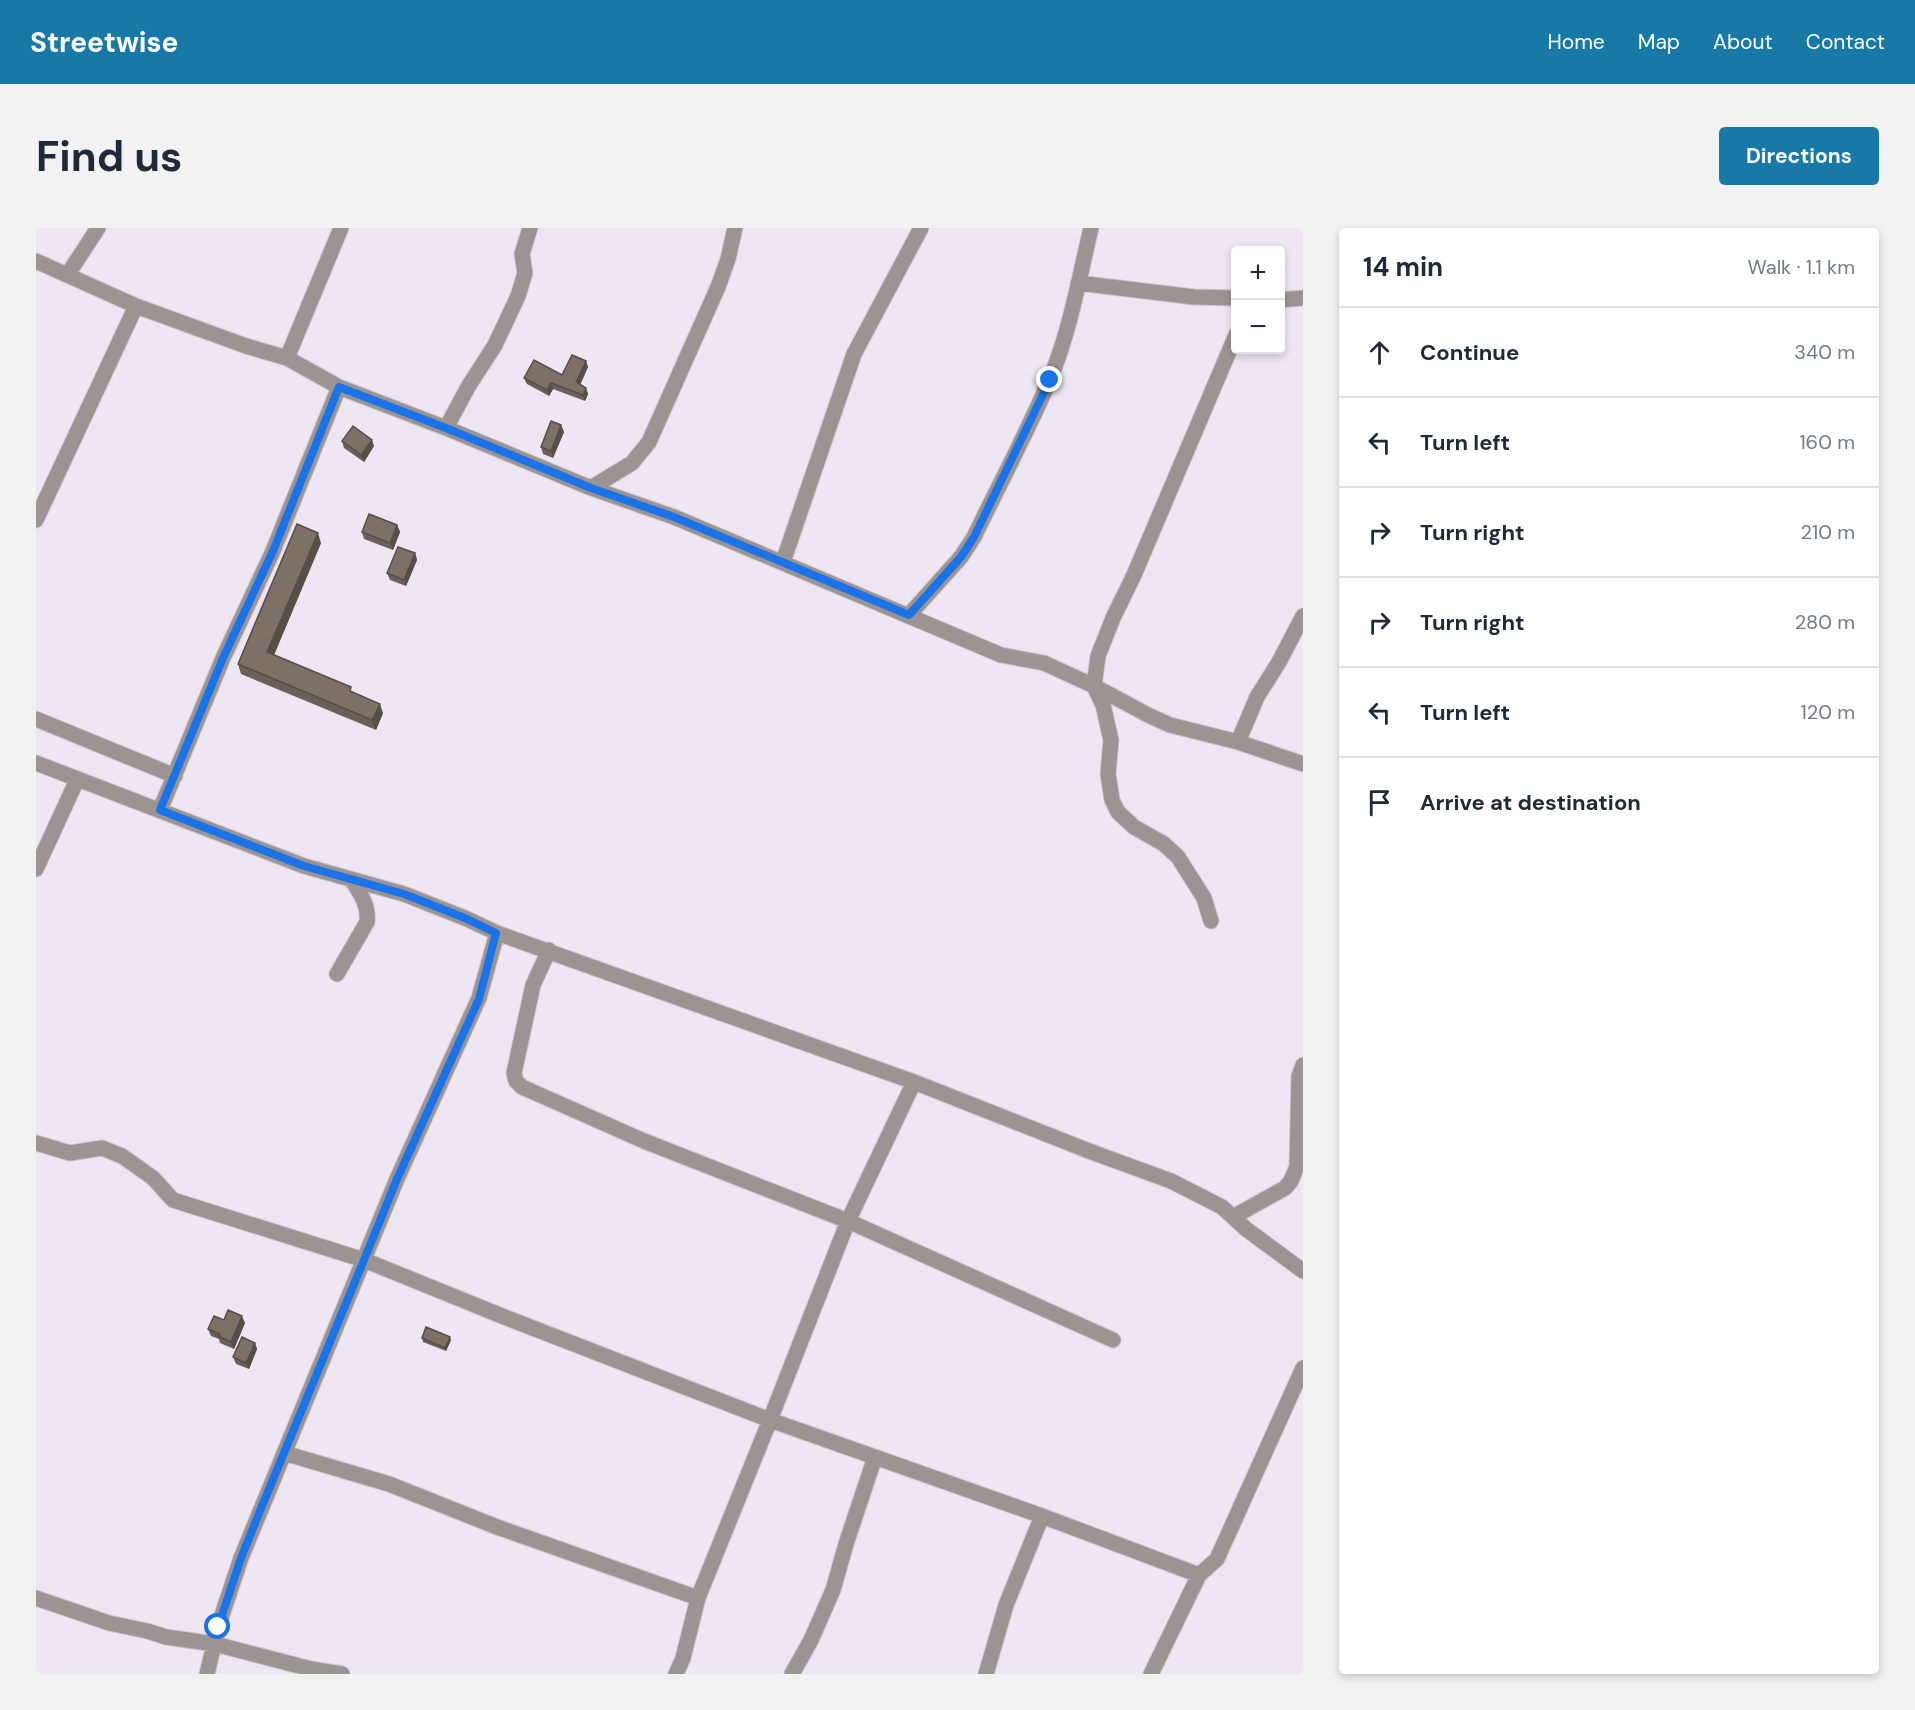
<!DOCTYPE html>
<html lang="en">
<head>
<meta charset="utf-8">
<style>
	:root { --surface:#fff; --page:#f2f2f3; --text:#1f2937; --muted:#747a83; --line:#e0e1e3; --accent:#1879a6 }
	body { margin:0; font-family:"DM Sans",sans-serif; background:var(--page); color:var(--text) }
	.controls { position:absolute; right:18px; top:18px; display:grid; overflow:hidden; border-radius:6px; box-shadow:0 3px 9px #0003 }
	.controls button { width:54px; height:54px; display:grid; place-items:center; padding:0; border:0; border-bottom:2px solid var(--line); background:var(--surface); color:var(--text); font:30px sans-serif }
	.stop { position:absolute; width:18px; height:18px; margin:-14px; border:4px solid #1a73e8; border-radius:50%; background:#fff }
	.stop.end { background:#1a73e8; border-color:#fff; box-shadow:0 2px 6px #0008 }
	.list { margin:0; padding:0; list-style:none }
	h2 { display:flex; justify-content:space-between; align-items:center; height:78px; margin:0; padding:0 24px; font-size:26px }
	h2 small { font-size:20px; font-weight:400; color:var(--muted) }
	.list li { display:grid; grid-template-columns:39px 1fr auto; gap:18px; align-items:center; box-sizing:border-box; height:90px; padding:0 24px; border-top:2px solid var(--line) }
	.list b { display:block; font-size:22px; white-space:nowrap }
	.list em { font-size:20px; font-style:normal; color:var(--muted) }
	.icon { flex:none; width:33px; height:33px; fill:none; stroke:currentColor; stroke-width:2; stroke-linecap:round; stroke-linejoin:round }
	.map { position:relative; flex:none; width:1267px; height:1446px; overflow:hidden; border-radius:6px }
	header { display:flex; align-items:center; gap:36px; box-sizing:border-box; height:84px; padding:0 30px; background:var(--accent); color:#fff }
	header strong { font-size:28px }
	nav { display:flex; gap:33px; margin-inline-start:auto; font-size:21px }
	.intro { display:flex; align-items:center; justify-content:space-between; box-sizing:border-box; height:144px; padding:0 36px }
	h1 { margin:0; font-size:42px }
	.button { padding:15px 27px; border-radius:6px; background:var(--accent); color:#fff; font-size:21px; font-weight:700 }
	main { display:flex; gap:36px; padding:0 36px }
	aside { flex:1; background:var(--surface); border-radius:6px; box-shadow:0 3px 9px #0003 }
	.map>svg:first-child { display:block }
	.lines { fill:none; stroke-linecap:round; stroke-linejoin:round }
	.minor-casing { stroke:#ccc4d0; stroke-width:17 }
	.minor { stroke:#9b9492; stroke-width:15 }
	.wall { fill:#6b6059 }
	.shaded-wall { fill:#574e48 }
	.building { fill:#7c7067; stroke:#574e48; stroke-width:1.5 }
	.route { stroke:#1a73e8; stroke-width:8 }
</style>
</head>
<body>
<header>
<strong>Streetwise</strong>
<nav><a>Home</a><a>Map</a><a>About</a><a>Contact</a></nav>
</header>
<div class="intro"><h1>Find us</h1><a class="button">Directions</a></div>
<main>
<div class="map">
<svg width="1267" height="1446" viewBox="0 0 1267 1446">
	<rect width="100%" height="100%" fill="#efe6f3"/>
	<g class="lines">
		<defs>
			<path id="minor" d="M0,33l100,45 110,40 41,12 52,29 107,41 145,60 83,29 327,138 43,8 50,23 54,29 22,10 68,17 65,22
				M32,46l30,-46
				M1042,55l116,14 42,1
				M1244,72l23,-2
				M251,130l54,-130
				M410,200l22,-41 27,-42 23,-49 7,-23 -3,-19 8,-26
				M555,260l41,-25 17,-21 69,-155 10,-28 7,-31
				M0,292l100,-214
				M747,334l71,-208 67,-126
				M873,387l52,-58 13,-20c25,-52 53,-104 76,-158 20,-48 29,-100 41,-151
				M0,491l139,57
				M1202,514l19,-45 22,-35 24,-46
				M0,535l268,103 100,28 61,24 32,15 417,149 175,69 82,30 51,26 24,22 57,42
				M124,582l63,-152 50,-107 66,-164
				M0,641l41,-89
				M1175,693l-7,-23 -26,-41 -14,-13 -30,-17 -16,-15 -6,-12 -4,-26 3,-34 -8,-35 -9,-19 4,-30 15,-38 21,-43 102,-240
				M513,722l-16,35 -19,88 2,8 6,6 122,54 204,80 66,-139
				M301,746l30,-52c2,-17 -7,-29 -16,-43
				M0,915l34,10 32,-5 20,8 31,22 20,22 191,60 143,58 263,102 272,96 157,59
				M1197,989l52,-29 6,-7 6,-15 2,-90 4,-11
				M248,1225l105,31 108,43 201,71
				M0,1370l73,25 38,8 19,6 49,7 96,25 31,5
				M171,1446l11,-47 23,-69 156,-379 82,-181 18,-65
				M640,1446l7,-16 15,-60 72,-178 78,-199 265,119
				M756,1446l19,-34 22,-50 13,-46 29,-87
				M950,1446l20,-69 36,-89
				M1115,1446l48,-99 18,-16 86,-191"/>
		</defs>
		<use href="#minor" class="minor-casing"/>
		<use href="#minor" class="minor"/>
	</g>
	<path class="wall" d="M550,133l2,6 -8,18 6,3 2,6 -3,7 -32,-12 -4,7 -22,-12 -3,-6 38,-3z
		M525,197l3,7 -11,26 -10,-4 -2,-7z
		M306,213l32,5 -10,16 -20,-14z
		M361,297l3,7 -7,18 -29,-11 -2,-7z
		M285,315l-47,112 79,37 30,21 -7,17 -135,-56 -3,-10z
		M379,325l2,7 -11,26 -16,-6 -3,-7z
		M188,1092l21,3 -11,26 -14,-6 -1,-4 -8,-3 -3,-7z
		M386,1110l29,2 -5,11 -23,-9z
		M219,1115l2,6 -8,20 -13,-5 -3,-7z"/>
	<path class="shaded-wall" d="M550,133l2,6 -10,22 -2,-7z
		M515,155l2,6 -4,7 -2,-6z
		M550,160l2,6 -3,7 -2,-6z
		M525,197l3,7 -11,26 -2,-7z
		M336,212l2,6 -10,16 -3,-7z
		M361,297l3,7 -7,18 -3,-7z
		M282,305l3,10 -50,119 -4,-10z
		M379,325l2,7 -11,26 -2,-6z
		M344,476l3,9 -7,17 -4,-10z
		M206,1088l3,7 -11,26 -3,-7z
		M414,1109l1,3 -5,11 -1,-3z
		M219,1115l2,6 -8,20 -3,-6z"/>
	<path class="building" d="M536,127l14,6 -10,21 10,6 -3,7 -32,-12 -4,7 -23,-12 10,-18 28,15z
		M515,193l10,4 -10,26 -10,-4z
		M317,198l19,14 -11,15 -19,-14z
		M333,286l28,11 -7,18 -28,-11z
		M261,296l21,9 -51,119 84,35 -1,4 30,13 -8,16 -134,-56z
		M362,319l17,6 -11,27 -17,-7z
		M192,1082l14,6 -11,26 -13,-6 2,-2 -12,-5 6,-13 10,4z
		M390,1099l24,10 -5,11 -23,-10z
		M206,1109l13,6 -9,20 -13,-6z"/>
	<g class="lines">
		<path class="route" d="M182,1399l23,-69 21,-52 102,-246 33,-81 82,-180 17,-66 -31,-15 -61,-24 -100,-28 -144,-56 63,-152 50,-107 66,-164 107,41 145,60 83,29 235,98 52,-58 13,-20 76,-157"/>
	</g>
</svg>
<div class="controls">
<button>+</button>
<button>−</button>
</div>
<div class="stop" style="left:182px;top:1399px"></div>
<div class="stop end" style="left:1014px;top:152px"></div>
</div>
<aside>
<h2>14 min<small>Walk · 1.1 km</small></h2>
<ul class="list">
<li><svg class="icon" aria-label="ahead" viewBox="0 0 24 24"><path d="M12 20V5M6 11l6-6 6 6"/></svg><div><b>Continue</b></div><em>340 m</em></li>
<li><svg class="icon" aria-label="left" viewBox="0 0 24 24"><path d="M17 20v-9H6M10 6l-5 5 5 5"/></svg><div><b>Turn left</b></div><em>160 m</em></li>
<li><svg class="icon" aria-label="right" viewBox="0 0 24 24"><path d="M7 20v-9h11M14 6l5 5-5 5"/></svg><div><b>Turn right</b></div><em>210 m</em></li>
<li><svg class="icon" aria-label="right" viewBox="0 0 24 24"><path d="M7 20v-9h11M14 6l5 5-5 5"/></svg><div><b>Turn right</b></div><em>280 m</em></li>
<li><svg class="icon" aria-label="left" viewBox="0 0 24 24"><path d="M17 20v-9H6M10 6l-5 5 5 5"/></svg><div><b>Turn left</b></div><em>120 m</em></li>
<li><svg class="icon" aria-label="arrive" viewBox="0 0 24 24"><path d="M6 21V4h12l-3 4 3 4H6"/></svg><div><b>Arrive at destination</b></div></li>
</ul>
</aside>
</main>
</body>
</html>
